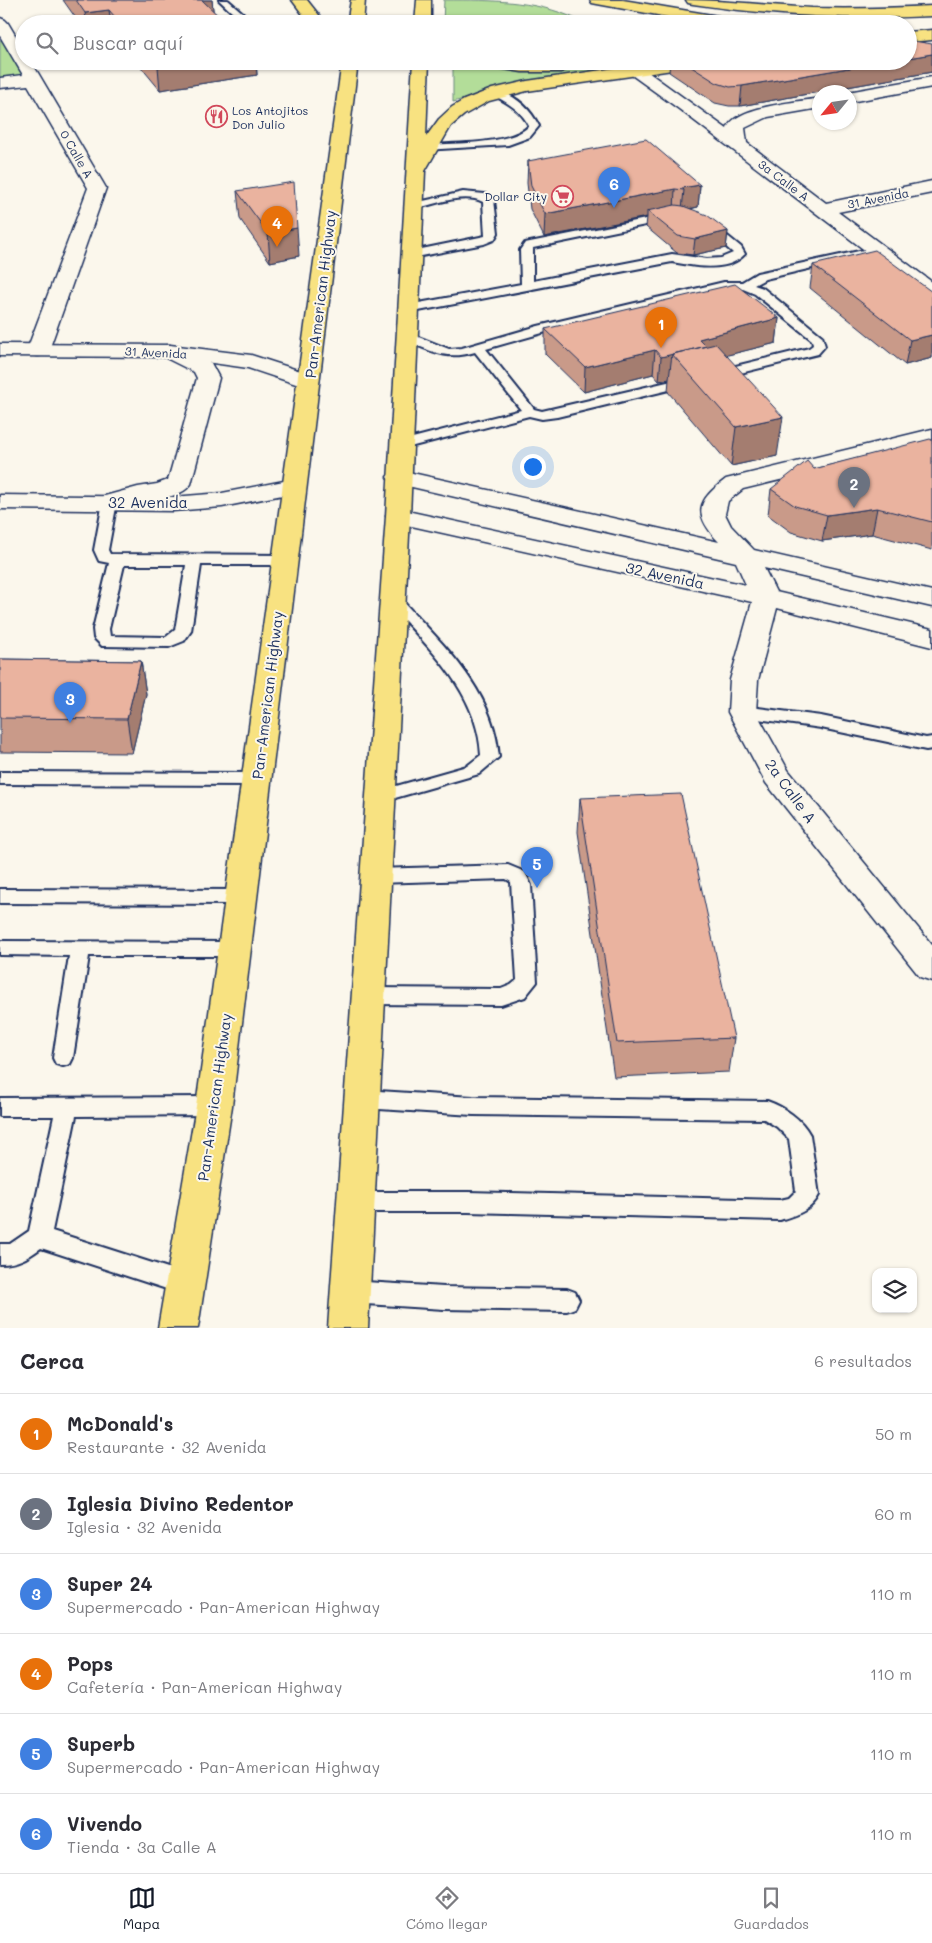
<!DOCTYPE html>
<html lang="es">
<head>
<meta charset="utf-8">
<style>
	:root { --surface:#fff; --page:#f2f2f3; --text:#2b2b33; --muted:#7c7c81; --line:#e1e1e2; --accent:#111827 }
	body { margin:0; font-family:Mali,sans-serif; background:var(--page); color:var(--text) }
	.controls { position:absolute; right:15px; bottom:15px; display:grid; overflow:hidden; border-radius:10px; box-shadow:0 1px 4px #0004 }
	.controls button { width:45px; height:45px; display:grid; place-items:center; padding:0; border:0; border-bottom:1px solid var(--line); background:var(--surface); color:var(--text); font:25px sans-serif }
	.compass { position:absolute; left:812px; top:85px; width:45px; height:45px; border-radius:50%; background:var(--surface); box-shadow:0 1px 4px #0004; rotate:241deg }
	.you { position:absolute; left:532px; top:466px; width:18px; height:18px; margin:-12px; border:4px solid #fff; border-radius:50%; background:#1a73e8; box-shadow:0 0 0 8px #1a73e833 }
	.badge { display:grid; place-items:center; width:32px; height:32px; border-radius:50%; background:var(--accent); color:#fff; font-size:16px; font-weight:700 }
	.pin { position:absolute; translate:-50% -41px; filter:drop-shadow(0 1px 2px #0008) }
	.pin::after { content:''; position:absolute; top:26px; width:18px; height:15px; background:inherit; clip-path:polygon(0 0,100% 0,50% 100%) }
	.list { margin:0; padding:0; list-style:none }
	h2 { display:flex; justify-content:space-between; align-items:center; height:65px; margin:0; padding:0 20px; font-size:21px }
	h2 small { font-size:16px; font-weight:400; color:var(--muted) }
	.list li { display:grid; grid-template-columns:32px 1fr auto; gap:15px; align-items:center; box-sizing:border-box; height:80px; padding:0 20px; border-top:1px solid var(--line) }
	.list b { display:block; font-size:19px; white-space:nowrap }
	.list p { margin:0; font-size:16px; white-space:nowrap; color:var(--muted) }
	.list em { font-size:16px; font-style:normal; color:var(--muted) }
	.icon { flex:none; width:28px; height:28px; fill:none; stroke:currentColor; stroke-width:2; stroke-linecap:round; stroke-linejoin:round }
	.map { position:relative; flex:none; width:932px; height:1328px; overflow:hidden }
	.search { position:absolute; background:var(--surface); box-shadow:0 1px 4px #0004; left:15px; right:15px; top:15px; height:55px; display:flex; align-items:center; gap:12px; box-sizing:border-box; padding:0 18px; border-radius:28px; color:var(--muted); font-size:19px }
	.sheet { height:545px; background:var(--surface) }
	nav { display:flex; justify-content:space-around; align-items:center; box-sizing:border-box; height:70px; border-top:1px solid var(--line); background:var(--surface); font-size:14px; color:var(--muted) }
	nav a { display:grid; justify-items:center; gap:2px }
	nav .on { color:var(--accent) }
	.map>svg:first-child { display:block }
	.green { fill:#b3dd99; stroke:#67867c }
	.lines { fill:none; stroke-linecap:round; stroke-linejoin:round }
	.lane-casing { stroke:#1b2f5e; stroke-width:4 }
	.street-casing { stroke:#1b2f5e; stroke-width:3 }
	.secondary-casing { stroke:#1b2f5e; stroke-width:3 }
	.highway-casing { stroke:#1b2f5e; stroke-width:3 }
	.lane { fill:#fbf7ec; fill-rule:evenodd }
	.street { fill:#fbf7ec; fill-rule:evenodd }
	.secondary { fill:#fbf7ec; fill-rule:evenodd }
	.highway { fill:#f8e281; fill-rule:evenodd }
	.wall { fill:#c99a89; stroke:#1b2f5e }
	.shaded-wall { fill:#a47d6f; stroke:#1b2f5e }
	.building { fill:#eab39f; stroke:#1b2f5e }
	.labels { text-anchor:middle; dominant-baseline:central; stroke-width:4; stroke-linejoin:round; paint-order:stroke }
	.far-poi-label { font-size:12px; fill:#1b2f5e; stroke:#fbf7ec; text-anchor:start }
	.far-street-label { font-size:12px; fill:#1b2f5e; stroke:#fbf7ec }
	.street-label { font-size:15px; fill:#1b2f5e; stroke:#fbf7ec }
</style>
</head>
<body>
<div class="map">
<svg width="932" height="1328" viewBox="0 0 932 1328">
	<rect width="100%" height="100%" fill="#fbf7ec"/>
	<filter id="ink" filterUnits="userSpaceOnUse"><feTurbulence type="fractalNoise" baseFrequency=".02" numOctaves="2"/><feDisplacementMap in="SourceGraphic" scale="10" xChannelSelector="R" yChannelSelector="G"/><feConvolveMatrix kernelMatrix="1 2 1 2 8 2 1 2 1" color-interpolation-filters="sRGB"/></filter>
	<g filter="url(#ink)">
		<path class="green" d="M444,0c49,0 99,0 142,24h-141l-2,-1z
			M0,40h4l22,42 -26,5z
			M453,61h20l13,5 24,4 70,-3 25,-6h34l-147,30 -39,11z"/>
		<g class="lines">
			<defs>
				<path id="lane" d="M219,0h9l15,13 5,11h-9l-3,-8z
					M325,61h29l1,2c-7,5 -23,3 -30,-2z
					M496,90c19,5 34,18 43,36l-9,11 -22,8 -84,5 -1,-2 1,-2 4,-1c27,-2 83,0 101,-19 -8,-16 -21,-23 -36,-31l-2,-2z
					M463,192l22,2 9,6 4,33 -4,7 -10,4 -73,14 -4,-2 -2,-2 2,-2 78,-16 -2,-34c-19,-10 -50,3 -69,7l-6,-3 2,-2z
					M666,215l6,3 -2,2 -137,28v33l139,-27 35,5 14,-1 12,-5 -27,-24 -2,-2 6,-3 4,1 27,22 4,7c-17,19 -51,12 -73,8l-264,51 -6,-4 6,-4 113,-21 -1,-34 5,-7z
					M873,248l4,1 2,2 -2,2 -112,26 -11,6 9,3 59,48 3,10 -7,8 -98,24 -5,-1 -2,-3 2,-3 94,-23 4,-3 -1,-5 -57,-46 -12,-5 -19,1 -178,42 -60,17 48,60 8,2 147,-34 7,4 -2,3 -137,33 -15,2 -13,-3 -127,33 -7,-4 2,-3 124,-32 -46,-58c-30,9 -45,-2 -72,-12l-2,-3 2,-3h8l38,15 13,-1 76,-22 186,-44h18l15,-9z
					M110,498l5,1 2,3 -9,48 2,4 175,1 5,2 3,3 -3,3 -5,2h-84l-10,66 -7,10 -15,6 -67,-1 -8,-8 -1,-9 16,-66 -10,-2 -5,-11 9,-48 2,-3zM124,565h62l-11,65 -9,7 -56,-1 -1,-7z
					M393,594l5,2c43,47 96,93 101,161l-20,17 -98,28 -6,-2 -3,-4 3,-4 92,-26 14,-11c-3,-64 -54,-108 -93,-153l-3,-3 3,-3z
					M742,706l79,10 105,22 6,-1v12l-6,1 -105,-22 -85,-12 -2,-4 2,-4z
					M0,772l256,1 6,2 3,4 -3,4 -6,2 -256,-1z
					M508,865l17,7 6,13 6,97 -12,15 -24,8 -132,-1 -7,-2 -3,-6 3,-6 7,-2 132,1 10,-4 6,-5 -6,-98 -5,-3 -130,4 -7,-2 -2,-5 2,-5 7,-2z
					M0,889l241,1 7,2 2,5 -2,5 -7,2 -241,-1z
					M0,941l235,1 7,2 3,5 -3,5 -7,2h-146l-16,102 -3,6 -7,2 -7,-2 -3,-6 16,-102 -69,-1z
					M363,1090l110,7 294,4c17,6 35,18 43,34l9,60c-8,16 -23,20 -39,25l-312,-8h-112l-8,-3 -3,-7 3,-7 8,-3h112l312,8 9,-2 7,-7 -7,-52 -12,-12 -13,-8 -291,-4 -110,-7 -7,-3 -4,-6 4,-6z
					M214,1097l7,3 4,6 -4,6 -7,3 -138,1 -24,115 141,45 4,8 -4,8 -8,3 -144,-47c-14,10 -23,16 -41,16v-20h10l19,-13 25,-115h-54v-18z
					M350,1281l94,6 123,2 8,3 4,8 -4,8 -8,3 -123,-2 -94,-6 -8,-3 -4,-8 4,-8z"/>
				<path id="street" d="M0,18l5,2 3,3 16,27v11h7l75,127 -57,162 -3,5 -8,1 -8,-1 -3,-5 61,-162 -60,-103 -28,3v-10l23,-3 -23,-39z
					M635,65l6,2 86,62c7,-23 72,-27 93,-31v10l-52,9 -23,11 2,15 79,60 106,-22v12l-94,19 94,70v16l-7,-2 -246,-187 -50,-36 -2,-3 2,-3z
					M932,77v10l-82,15v-10h-2z
					M170,345l41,18 8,15 -28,106c-11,15 -35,14 -51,17 -14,3 -25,10 -39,6l-3,-5 3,-5 37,-10 19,-3 11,-4 29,-102 -3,-6 -32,-16 -3,-5 3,-5z
					M932,429v14l-189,46 -15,12 -3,13 6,12 23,24 178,41v16l-168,-39 12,24 156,37v18l-155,-39 -19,72 -2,32 32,58 144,175v36l-12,-4 -154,-194 -38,-71 2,-32 22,-78 -354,-79 -9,-2 -3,-5 3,-5 9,-2 348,76 -10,-23 -337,-78 -8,-2 -4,-5 4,-5 8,-2 320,72c-27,-29 -22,-41 7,-63z"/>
				<path id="secondary" d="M0,344l170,1 81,10 65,21 3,5 -3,5 -8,2 -60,-20 -78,-11 -170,-1z
					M294,479l9,2 3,5 -3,5 -81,16 -49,4 -173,-2v-14l173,2 49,-4z"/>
				<path id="highway" d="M292,0h15l19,24h-16z
					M351,0h14l-2,24h-16z
					M417,0h14v24h-16z
					M590,0h33l95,16 5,2 3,3 -2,3h-17l-110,-20 -5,-1z
					M686,0c42,0 84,6 126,8 40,1 80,0 120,-2v10c-80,4 -159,0 -239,-12l-5,-1z
					M932,30v10l-24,2v-10z
					M342,61h16l-126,1045 -34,222h-40l38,-222z
					M413,61h16l-3,76 13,-18 13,-12 12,-7 28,-11 35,-8 136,-20h45l-2,3 -6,2 -173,25 -38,10 -25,14 -13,11 -26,45 -15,345 -42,812h-40l58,-812z
					M477,61l83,1 6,2 2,3 -2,3 -6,2h-38l-37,-6 -6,-2z"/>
			</defs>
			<use href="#lane" class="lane-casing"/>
			<use href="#street" class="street-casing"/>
			<use href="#secondary" class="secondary-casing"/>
			<use href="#highway" class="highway-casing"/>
			<use href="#lane" class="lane"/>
			<use href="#street" class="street"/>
			<use href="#secondary" class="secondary"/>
			<use href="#highway" class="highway"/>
		</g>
		<path class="wall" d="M63,0h149l1,11 14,13h-147z
			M932,44v28l-192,34h-11l-14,-3 -46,-31 1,-11h238z
			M136,61h120l1,14 -97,15z
			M528,161l172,24 -2,22 -8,2 38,22 -2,17 -33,7 -16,-2 -31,-26 1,-10 -103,20 -14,-28 -3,-26z
			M237,191l62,65 -29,6 -30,-43z
			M813,265l119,27v66l-27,7 -95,-77z
			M779,318l-3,25 -49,12 50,101 -46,10 -63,-74 1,-13 -10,2 -6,-7 -69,18 -39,-38v-25z
			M932,440v110l-60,-16 -50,7 -31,-9 -23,-17 3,-26 43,-20z
			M0,659l141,2 5,33 -14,59 -132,-1z
			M580,798l154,240 -5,34 -115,5 -36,-245z"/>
		<path class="shaded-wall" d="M200,0h12l2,18z
			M109,10l2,14h-24l-2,-11z
			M932,54v18l-192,34 2,-20 148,-25h18v-3z
			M192,61h64l1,14 -97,15 -2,-23z
			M700,185l-2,22 -16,3 2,-20 -2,-2z
			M675,189l-1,22h-27v6l-103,20 1,-23z
			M297,228l2,28 -29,6 -2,-29z
			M728,231l-2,17 -33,7 2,-16z
			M779,318l-3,25 -72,18 -5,-22z
			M932,335v23l-27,7 5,-25z
			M655,350l-2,24 -69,18 1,-25z
			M672,354l-3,25 -10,2 2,-24z
			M783,417l-6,39 -46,10 5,-39z
			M877,508l-5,26 -50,7 5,-26z
			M141,661l5,33 -14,59 -5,-34z"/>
		<path class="building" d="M76,0h126l25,24h-106l-12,-14 -24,3z
			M908,40l24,4v10l-24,4z
			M153,61h39l-34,6z
			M682,61h208l-148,25 -12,1 -13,-4z
			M646,139l54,46 -18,3 2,2 -9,-1 -130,25 -14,-28 -3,-25z
			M294,182l3,46 -29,5 -31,-42z
			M675,205l8,1 24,9 21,16 -33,8 -17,-3 -31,-25z
			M875,250l57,42v43l-22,5 -97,-75z
			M735,284l44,34 -80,21 7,7 -45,11 -6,-7 -70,17 -40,-38z
			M716,344l67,73 -47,10 -64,-73z
			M930,439l2,1v82l-55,-14 -50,7 -32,-9 -24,-17 36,-28 7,8z
			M0,659l141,2 -14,58 -127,-1z
			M681,794l53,244 -117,5 -37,-245z"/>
	</g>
	<defs>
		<symbol id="restaurant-ring" viewBox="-11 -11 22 22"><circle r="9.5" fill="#fbf7ec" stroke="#d1495b" stroke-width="1.5"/><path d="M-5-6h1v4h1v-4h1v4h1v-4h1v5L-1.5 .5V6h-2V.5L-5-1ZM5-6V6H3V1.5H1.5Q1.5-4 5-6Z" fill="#d1495b"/></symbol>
		<symbol id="supermarket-ring" viewBox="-11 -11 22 22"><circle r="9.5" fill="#fbf7ec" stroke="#d1495b" stroke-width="1.5"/><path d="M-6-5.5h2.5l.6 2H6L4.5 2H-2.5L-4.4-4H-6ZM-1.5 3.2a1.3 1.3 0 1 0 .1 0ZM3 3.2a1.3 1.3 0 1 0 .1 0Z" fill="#d1495b"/></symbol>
	</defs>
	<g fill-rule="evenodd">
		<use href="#restaurant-ring" x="204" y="104" width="25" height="25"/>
		<use href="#supermarket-ring" x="550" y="184" width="25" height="25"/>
	</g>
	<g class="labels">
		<g class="far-poi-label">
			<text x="232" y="110">Los Antojitos<tspan x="232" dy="14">Don Julio</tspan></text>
			<text x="547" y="196" text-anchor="end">Dollar City</text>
		</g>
		<g class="far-street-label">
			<text transform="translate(77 154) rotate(60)">0 Calle A</text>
			<text transform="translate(784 180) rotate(37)">3a Calle A</text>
			<text transform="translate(878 198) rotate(-11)">31 Avenida</text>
			<text transform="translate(156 352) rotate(3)">31 Avenida</text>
		</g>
		<g class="street-label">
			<text transform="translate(320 294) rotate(-83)">Pan-American Highway</text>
			<text x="148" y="502">32 Avenida</text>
			<text transform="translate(665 575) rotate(12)">32 Avenida</text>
			<text transform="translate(267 695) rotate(-83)">Pan-American Highway</text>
			<text transform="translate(791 791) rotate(54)">2a Calle A</text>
			<text transform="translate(214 1097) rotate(-82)">Pan-American Highway</text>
		</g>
	</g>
</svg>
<div class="controls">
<button><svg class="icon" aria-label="layers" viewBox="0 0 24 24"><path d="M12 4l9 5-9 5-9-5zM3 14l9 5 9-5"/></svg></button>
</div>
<svg class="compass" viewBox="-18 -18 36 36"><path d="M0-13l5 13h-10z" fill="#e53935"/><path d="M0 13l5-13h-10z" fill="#7c7c81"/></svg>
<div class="you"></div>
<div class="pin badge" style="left:661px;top:348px;background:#e8710a">1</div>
<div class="pin badge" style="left:854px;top:508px;background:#6b7280">2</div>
<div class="pin badge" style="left:70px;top:723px;background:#3f7fe0">3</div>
<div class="pin badge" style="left:277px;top:247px;background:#e8710a">4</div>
<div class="pin badge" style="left:537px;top:888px;background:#3f7fe0">5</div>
<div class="pin badge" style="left:614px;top:208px;background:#3f7fe0">6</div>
<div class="search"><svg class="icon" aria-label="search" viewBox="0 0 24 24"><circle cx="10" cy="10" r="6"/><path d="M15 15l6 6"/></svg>Buscar aquí</div>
</div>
<section class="sheet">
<h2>Cerca<small>6 resultados</small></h2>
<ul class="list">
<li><span class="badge" style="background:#e8710a">1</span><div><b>McDonald's</b><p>Restaurante · 32 Avenida</p></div><em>50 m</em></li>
<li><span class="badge" style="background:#6b7280">2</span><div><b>Iglesia Divino Redentor</b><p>Iglesia · 32 Avenida</p></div><em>60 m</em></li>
<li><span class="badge" style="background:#3f7fe0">3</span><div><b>Super 24</b><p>Supermercado · Pan-American Highway</p></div><em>110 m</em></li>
<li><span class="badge" style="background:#e8710a">4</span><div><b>Pops</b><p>Cafetería · Pan-American Highway</p></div><em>110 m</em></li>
<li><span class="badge" style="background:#3f7fe0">5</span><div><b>Superb</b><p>Supermercado · Pan-American Highway</p></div><em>110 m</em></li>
<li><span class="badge" style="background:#3f7fe0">6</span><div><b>Vivendo</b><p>Tienda · 3a Calle A</p></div><em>110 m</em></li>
</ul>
</section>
<nav>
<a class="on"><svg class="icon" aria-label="map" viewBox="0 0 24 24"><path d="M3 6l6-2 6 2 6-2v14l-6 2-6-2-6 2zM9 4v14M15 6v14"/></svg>Mapa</a>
<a><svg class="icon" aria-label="directions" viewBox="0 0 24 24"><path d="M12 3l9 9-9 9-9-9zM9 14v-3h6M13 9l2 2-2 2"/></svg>Cómo llegar</a>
<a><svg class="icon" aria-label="saved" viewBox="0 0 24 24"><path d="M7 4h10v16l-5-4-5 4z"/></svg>Guardados</a>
</nav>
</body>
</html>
